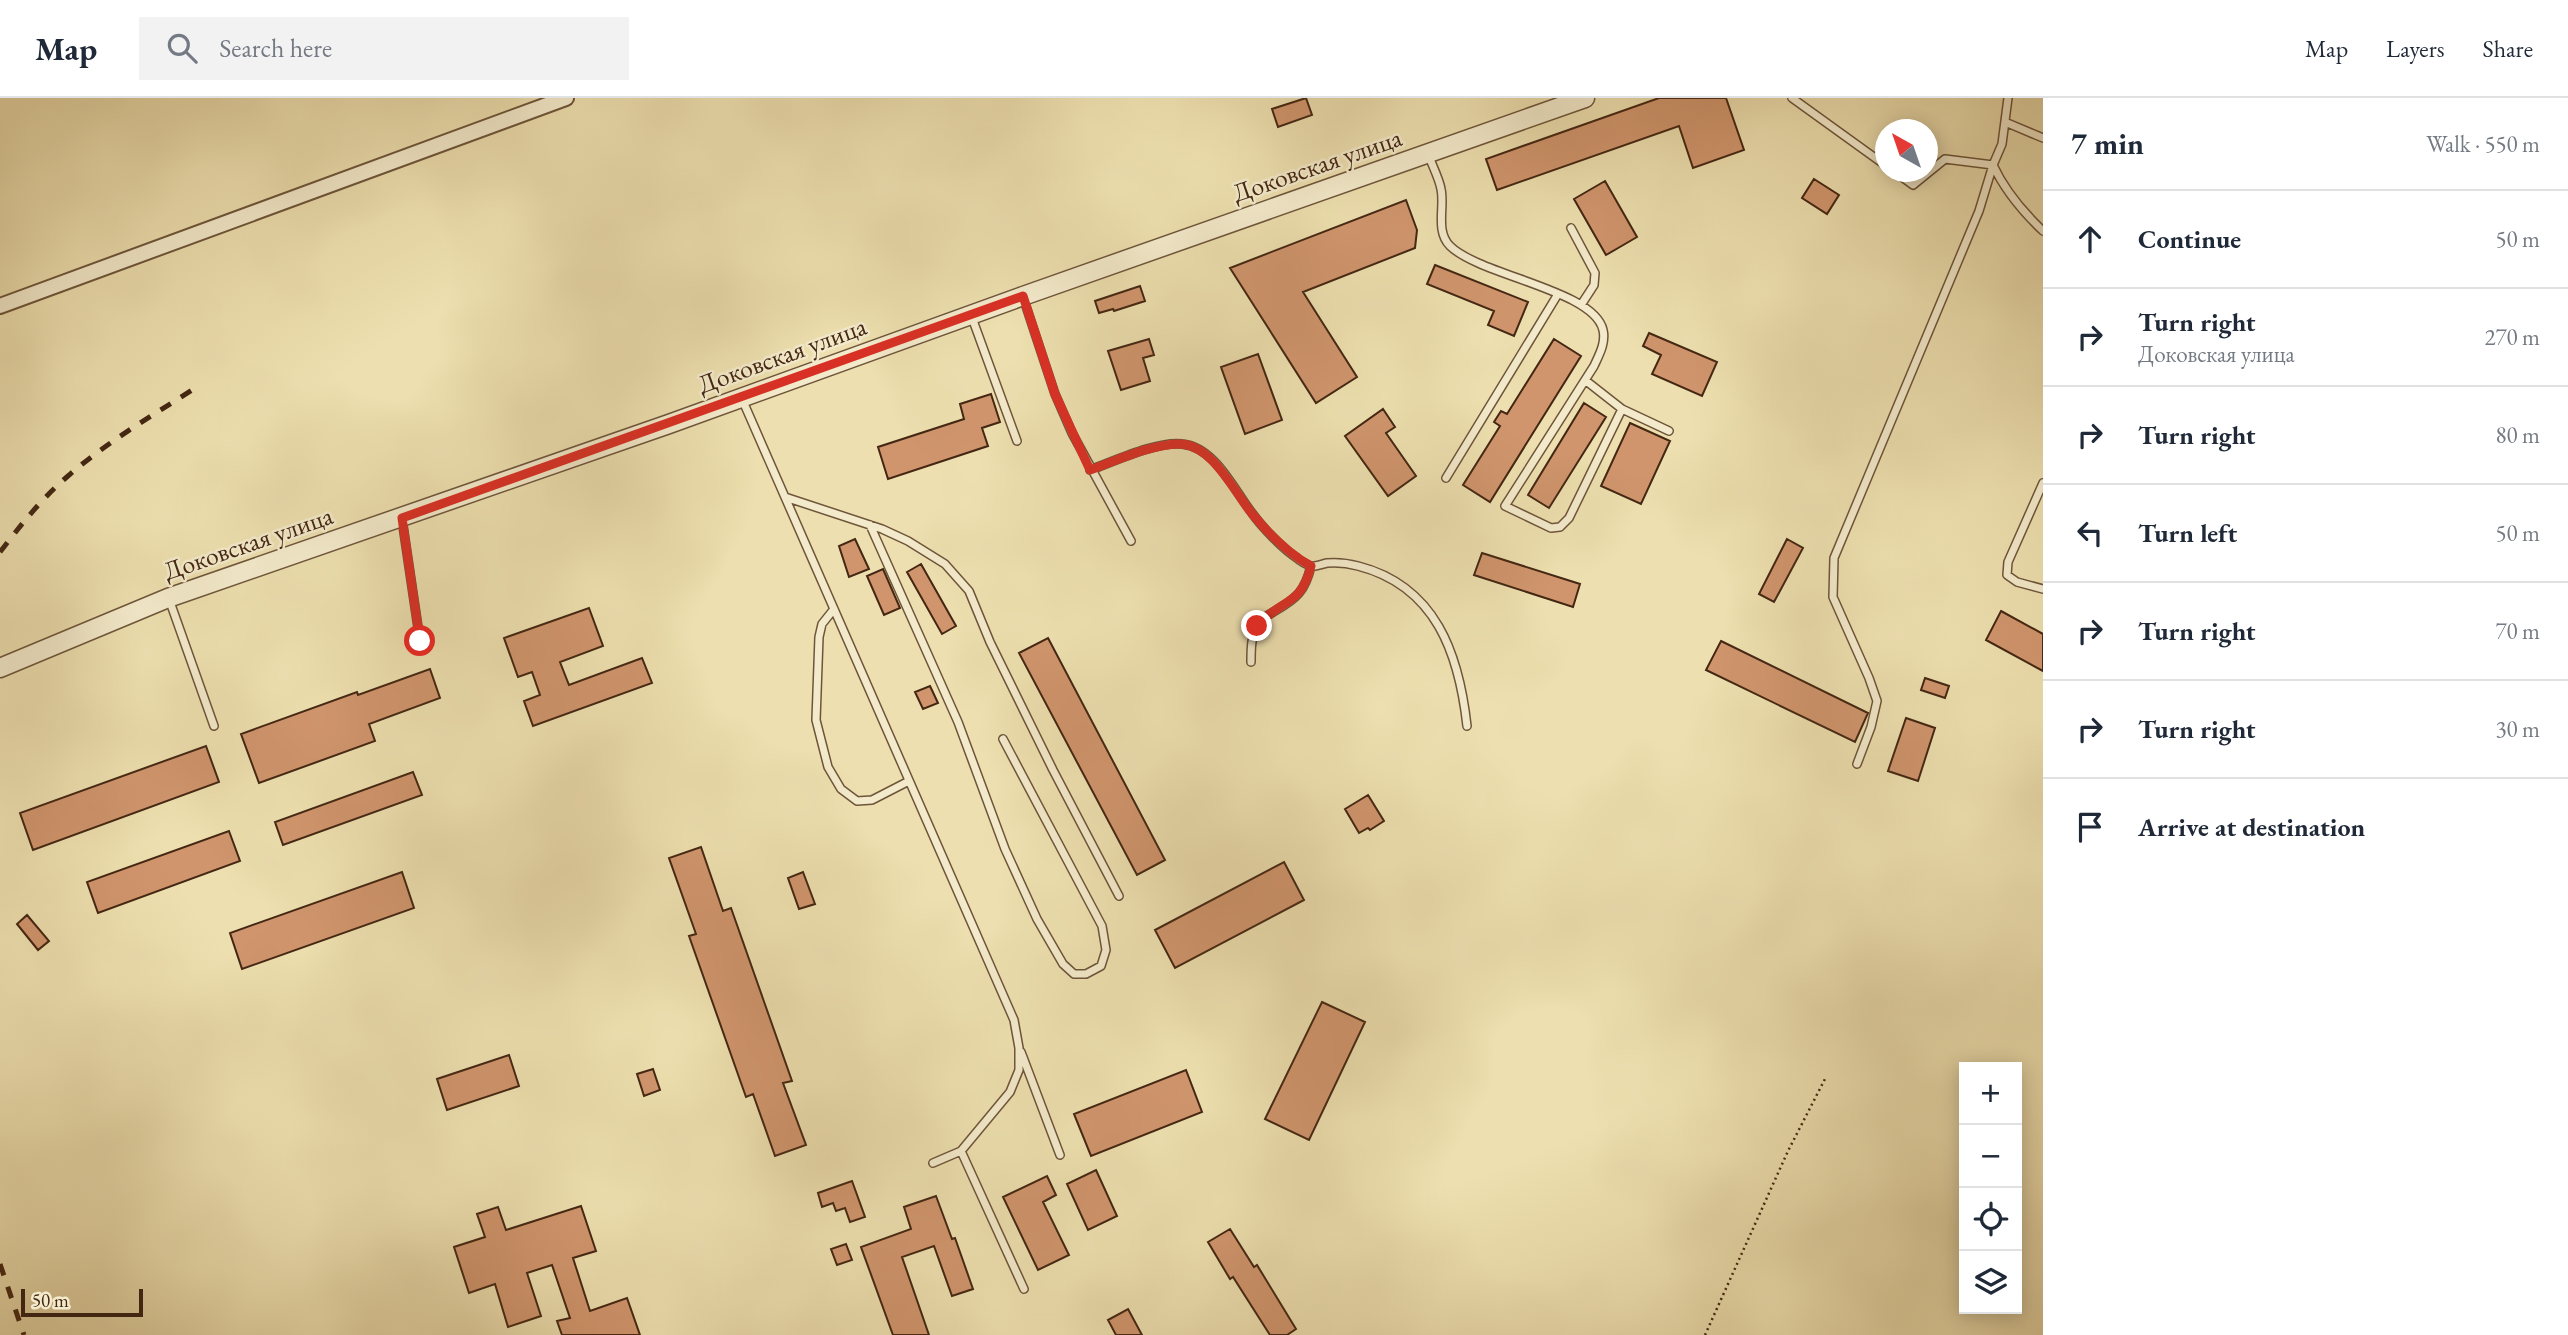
<!DOCTYPE html>
<html lang="en">
<head>
<meta charset="utf-8">
<style>
	:root { --surface:#fff; --page:#f2f2f3; --text:#1f2937; --muted:#747a83; --line:#e0e1e3 }
	body { margin:0; font-family:"EB Garamond",serif; background:var(--page); color:var(--text) }
	.controls { position:absolute; right:21px; bottom:21px; display:grid; overflow:hidden; border-radius:0px; box-shadow:0 4px 18px #0003 }
	.controls button { width:63px; height:63px; display:grid; place-items:center; padding:0; border:0; border-bottom:2px solid var(--line); background:var(--surface); color:var(--text); font:35px sans-serif }
	.compass { position:absolute; left:1875px; top:21px; width:63px; height:63px; border-radius:50%; background:var(--surface); box-shadow:0 4px 18px #0003; rotate:320deg }
	.scale { position:absolute; left:21px; bottom:18px; width:122px; box-sizing:border-box; padding-left:7px; border:4px solid #442713; border-top:0; font-size:19px; line-height:24px; white-space:nowrap; color:#442713; -webkit-text-stroke:5px #f3eacb; paint-order:stroke }
	.stop { position:absolute; width:21px; height:21px; margin:-16px; border:5px solid #d93025; border-radius:50%; background:#fff }
	.stop.end { background:#d93025; border-color:#fff; box-shadow:0 2px 7px #0008 }
	.list { margin:0; padding:0; list-style:none }
	h2 { display:flex; justify-content:space-between; align-items:center; height:91px; margin:0; padding:0 28px; font-size:30px }
	h2 small { font-size:23px; font-weight:400; color:var(--muted) }
	.list li { display:grid; grid-template-columns:46px 1fr auto; gap:21px; align-items:center; box-sizing:border-box; height:98px; padding:0 28px; border-top:2px solid var(--line) }
	.list b { display:block; font-size:26px; white-space:nowrap }
	.list p { margin:0; font-size:23px; white-space:nowrap; color:var(--muted) }
	.list em { font-size:23px; font-style:normal; color:var(--muted) }
	.icon { flex:none; width:38px; height:38px; fill:none; stroke:currentColor; stroke-width:2; stroke-linecap:round; stroke-linejoin:round }
	.map { position:relative; flex:none; width:2043px; height:1237px; overflow:hidden }
	header { display:flex; align-items:center; gap:42px; box-sizing:border-box; height:98px; padding:0 35px; background:var(--surface); border-bottom:2px solid var(--line) }
	header strong { font-size:33px }
	nav { display:flex; gap:38px; margin-inline-start:auto; font-size:24px }
	.search { width:490px; height:63px; background:var(--page); display:flex; align-items:center; gap:18px; box-sizing:border-box; padding:0 24px; border-radius:0px; color:var(--muted); font-size:26px }
	main { display:flex }
	aside { flex:1; background:var(--surface) }
	.map>svg:first-child { display:block }
	.building { fill:#d0956d; stroke:#442713; stroke-width:2 }
	.lines { fill:none; stroke-linecap:round; stroke-linejoin:round }
	.service-casing { stroke:#6e553a; stroke-width:10 }
	.minor-casing { stroke:#6e553a; stroke-width:18 }
	.tertiary-casing { stroke:#6e553a; stroke-width:21 }
	.path { stroke:#442713; stroke-width:2.5; stroke-dasharray:2 3.5; stroke-linecap:butt }
	.service { stroke:#f3eacb; stroke-width:7 }
	.minor { stroke:#f3eacb; stroke-width:14 }
	.tertiary { stroke:#f3eacb; stroke-width:18 }
	.rail { stroke:#442713; stroke-width:5; stroke-dasharray:12 12; stroke-linecap:butt }
	.route { stroke:#d93025; stroke-width:9 }
	.labels { text-anchor:middle; dominant-baseline:central; stroke-width:5; stroke-linejoin:round; paint-order:stroke }
	.street-label { font-size:26px; fill:#442713; stroke:#f3eacb }
</style>
</head>
<body>
<header>
<strong>Map</strong>
<div class="search"><svg class="icon" aria-label="search" viewBox="0 0 24 24"><circle cx="10" cy="10" r="6"/><path d="M15 15l6 6"/></svg>Search here</div>
<nav><a>Map</a><a>Layers</a><a>Share</a></nav>
</header>
<main>
<div class="map">
<svg width="2043" height="1237" viewBox="0 0 2043 1237">
	<rect width="100%" height="100%" fill="#eddfaf"/>
	<filter id="stains"><feTurbulence type="fractalNoise" baseFrequency=".00286" numOctaves="4"/><feColorMatrix values="0 0 0 0 .2 0 0 0 0 .09 0 0 0 0 .02 0 0 0 .5 -.17"/></filter>
	<radialGradient id="worn" r=".72"><stop offset=".6" stop-color="#630" stop-opacity="0"/><stop offset="1" stop-color="#630" stop-opacity=".3"/></radialGradient>
	<path class="building" d="M1306,0l6,17 -34,12 -6,-18z
		M1659,0h67l18,52 -51,18 -14,-42 -182,64 -11,-31z
		M1814,81l25,16 -12,19 -25,-16z
		M1605,83l32,56 -31,18 -32,-56z
		M1406,102l11,30 -2,18 -112,44 54,85 -41,26 -86,-135z
		M1435,167l93,37 -14,34 -26,-11 6,-14 -67,-27z
		M1140,188l5,15 -31,10 -1,-2 -14,4 -4,-12z
		M1649,235l68,29 -15,34 -50,-22 9,-19 -18,-9z
		M1149,241l5,16 -11,3 7,23 -29,9 -13,-39z
		M1554,241l27,17 -91,146 -27,-17 37,-59 -6,-4 7,-11 6,3z
		M1258,256l24,66 -37,14 -24,-67z
		M991,296l9,28 -18,6 6,18 -100,33 -10,-32 86,-28 -4,-15z
		M1584,305l22,14 -57,91 -21,-13z
		M1383,311l12,18 -9,6 30,43 -28,20 -43,-60z
		M1630,325l40,18 -29,63 -40,-18z
		M855,441l14,30 -20,8 -10,-31z
		M1787,441l16,9 -29,54 -15,-8z
		M1482,455l98,31 -7,23 -99,-32z
		M921,466l35,62 -14,8 -35,-62z
		M883,471l17,39 -16,7 -17,-39z
		M589,510l14,38 -43,16 9,23 73,-27 10,25 -119,43 -9,-25 16,-6 -8,-23 -14,5 -14,-39z
		M2001,513l42,23v37l-57,-31z
		M1048,540l117,222 -28,15 -118,-222z
		M1721,543l147,72 -13,29 -149,-72z
		M430,571l10,29 -71,26 6,17 -116,42 -18,-49 116,-42 1,3z
		M1925,580l24,8 -4,12 -24,-8z
		M930,588l8,17 -15,6 -8,-17z
		M1906,620l29,10 -17,53 -30,-10z
		M206,648l13,36 -186,68 -13,-37z
		M413,674l9,23 -139,50 -8,-23z
		M1368,697l16,26 -14,9 -2,-2 -9,5 -14,-24z
		M229,733l11,30 -142,52 -11,-31z
		M701,749l22,64 8,-3 61,173 -9,2 23,62 -31,11 -22,-62 -7,3 -57,-161 7,-2 -27,-76z
		M1284,764l20,38 -129,68 -20,-38z
		M402,774l12,36 -172,61 -12,-36z
		M803,774l12,32 -16,5 -11,-31z
		M27,817l22,26 -11,9 -21,-26z
		M1322,904l43,20 -56,118 -44,-21z
		M509,957l10,31 -72,24 -10,-31z
		M653,971l7,21 -16,6 -7,-22z
		M1186,972l16,42 -111,44 -17,-42z
		M1096,1072l21,46 -29,14 -21,-46z
		M1047,1078l9,19 -13,7 26,53 -31,15 -35,-73z
		M852,1083l13,36 -15,5 -5,-14 -9,3 -3,-8 -11,4 -4,-14z
		M936,1098l16,43 3,-1 18,51 -21,7 -18,-50 -32,11 27,78h-36l-32,-88 50,-18 -7,-22z
		M581,1108l15,45 -23,7 17,53 37,-13 13,37h-78l-5,-14 13,-3 -18,-53 -25,8 14,43 -33,11 -13,-43 -26,9 -15,-46 31,-10 -8,-23 21,-7 8,23z
		M1230,1131l24,38 3,-2 39,64 -9,6h-17l-37,-58 -3,2 -22,-37z
		M846,1146l6,16 -15,5 -6,-16z
		M1128,1211l14,26h-26l-8,-15z"/>
	<g class="lines">
		<defs>
			<path id="service" d="M1792,0l93,67
				M2005,24l38,16
				M1428,56c4,11 11,24 13,35 4,18 -6,42 9,57 31,30 144,44 153,84 3,13 -4,25 -9,36l-89,140 46,22 9,-1 9,-9 53,-109
				M1895,74l18,13 32,-26 48,6 9,-21 6,-46
				M1571,130l24,45 -1,12 -13,20
				M1023,199l32,97 17,39 59,108
				M971,217l46,126
				M1585,282l37,29 47,22
				M742,301l272,621 5,28v22l-9,22 -49,59 -28,12
				M1090,372c25,-9 67,-29 92,-26 33,3 52,46 70,69 10,14 31,36 45,45 3,3 10,7 14,8 4,1 11,-2 16,-3 11,-1 20,0 31,3 78,20 101,88 109,160
				M1446,380l112,-184
				M2043,385l-35,79 -1,13 10,7 26,7
				M785,399l97,32 26,12 37,23 24,27 21,51 63,128 66,126
				M402,421l18,122
				M870,427l88,197 47,127 32,70 26,45 11,10h12l15,-8 5,-16 -4,-24 -99,-187
				M169,501l45,127
				M834,511l-12,15 -3,13 -3,83 12,47 13,22 16,12 15,-1 37,-19
				M1251,564c0,-12 0,-27 7,-38 4,-6 10,-9 17,-13 22,-13 30,-20 36,-45
				M1857,666l14,-37 6,-26 -8,-23 -36,-81 1,-39 145,-347 14,-46c12,26 29,46 50,66
				M1021,954l39,103
				M961,1053l63,138"/>
			<path id="minor" d="M0,208l566,-208"/>
			<path id="tertiary" d="M0,570l168,-70 501,-174 354,-128 562,-198"/>
		</defs>
		<use href="#service" class="service-casing"/>
		<use href="#minor" class="minor-casing"/>
		<use href="#tertiary" class="tertiary-casing"/>
		<path class="path" d="M1705,1237l83,-184 38,-74"/>
		<use href="#service" class="service"/>
		<use href="#minor" class="minor"/>
		<use href="#tertiary" class="tertiary"/>
		<path class="rail" d="M0,454c21,-27 41,-53 68,-76 40,-35 87,-62 132,-91
			M0,1166l24,71"/>
	</g>
	<g class="lines">
		<path class="route" d="M420,543l-18,-123 621,-222 32,98 35,76c28,-10 59,-25 89,-26 33,-1 56,50 75,72 16,19 35,38 57,50 -10,41 -31,33 -54,60"/>
	</g>
	<g class="labels">
		<g class="street-label">
			<text transform="translate(1317 67) rotate(-19)">Доковская улица</text>
			<text transform="translate(782 257) rotate(-20)">Доковская улица</text>
			<text transform="translate(248 445) rotate(-19)">Доковская улица</text>
		</g>
	</g>
	<rect width="100%" height="100%" filter="url(#stains)"/>
	<rect width="100%" height="100%" fill="url(#worn)"/>
</svg>
<div class="controls">
<button>+</button>
<button>−</button>
<button><svg class="icon" aria-label="locate" viewBox="0 0 24 24"><circle cx="12" cy="12" r="6"/><path d="M12 2v4M12 18v4M2 12h4M18 12h4"/></svg></button>
<button><svg class="icon" aria-label="layers" viewBox="0 0 24 24"><path d="M12 4l9 5-9 5-9-5zM3 14l9 5 9-5"/></svg></button>
</div>
<svg class="compass" viewBox="-18 -18 36 36"><path d="M0-13l5 13h-10z" fill="#e53935"/><path d="M0 13l5-13h-10z" fill="#747a83"/></svg>
<div class="scale">50 m</div>
<div class="stop" style="left:420px;top:543px"></div>
<div class="stop end" style="left:1257px;top:528px"></div>
</div>
<aside>
<h2>7 min<small>Walk · 550 m</small></h2>
<ul class="list">
<li><svg class="icon" aria-label="ahead" viewBox="0 0 24 24"><path d="M12 20V5M6 11l6-6 6 6"/></svg><div><b>Continue</b></div><em>50 m</em></li>
<li><svg class="icon" aria-label="right" viewBox="0 0 24 24"><path d="M7 20v-9h11M14 6l5 5-5 5"/></svg><div><b>Turn right</b><p>Доковская улица</p></div><em>270 m</em></li>
<li><svg class="icon" aria-label="right" viewBox="0 0 24 24"><path d="M7 20v-9h11M14 6l5 5-5 5"/></svg><div><b>Turn right</b></div><em>80 m</em></li>
<li><svg class="icon" aria-label="left" viewBox="0 0 24 24"><path d="M17 20v-9H6M10 6l-5 5 5 5"/></svg><div><b>Turn left</b></div><em>50 m</em></li>
<li><svg class="icon" aria-label="right" viewBox="0 0 24 24"><path d="M7 20v-9h11M14 6l5 5-5 5"/></svg><div><b>Turn right</b></div><em>70 m</em></li>
<li><svg class="icon" aria-label="right" viewBox="0 0 24 24"><path d="M7 20v-9h11M14 6l5 5-5 5"/></svg><div><b>Turn right</b></div><em>30 m</em></li>
<li><svg class="icon" aria-label="arrive" viewBox="0 0 24 24"><path d="M6 21V4h12l-3 4 3 4H6"/></svg><div><b>Arrive at destination</b></div></li>
</ul>
</aside>
</main>
</body>
</html>
